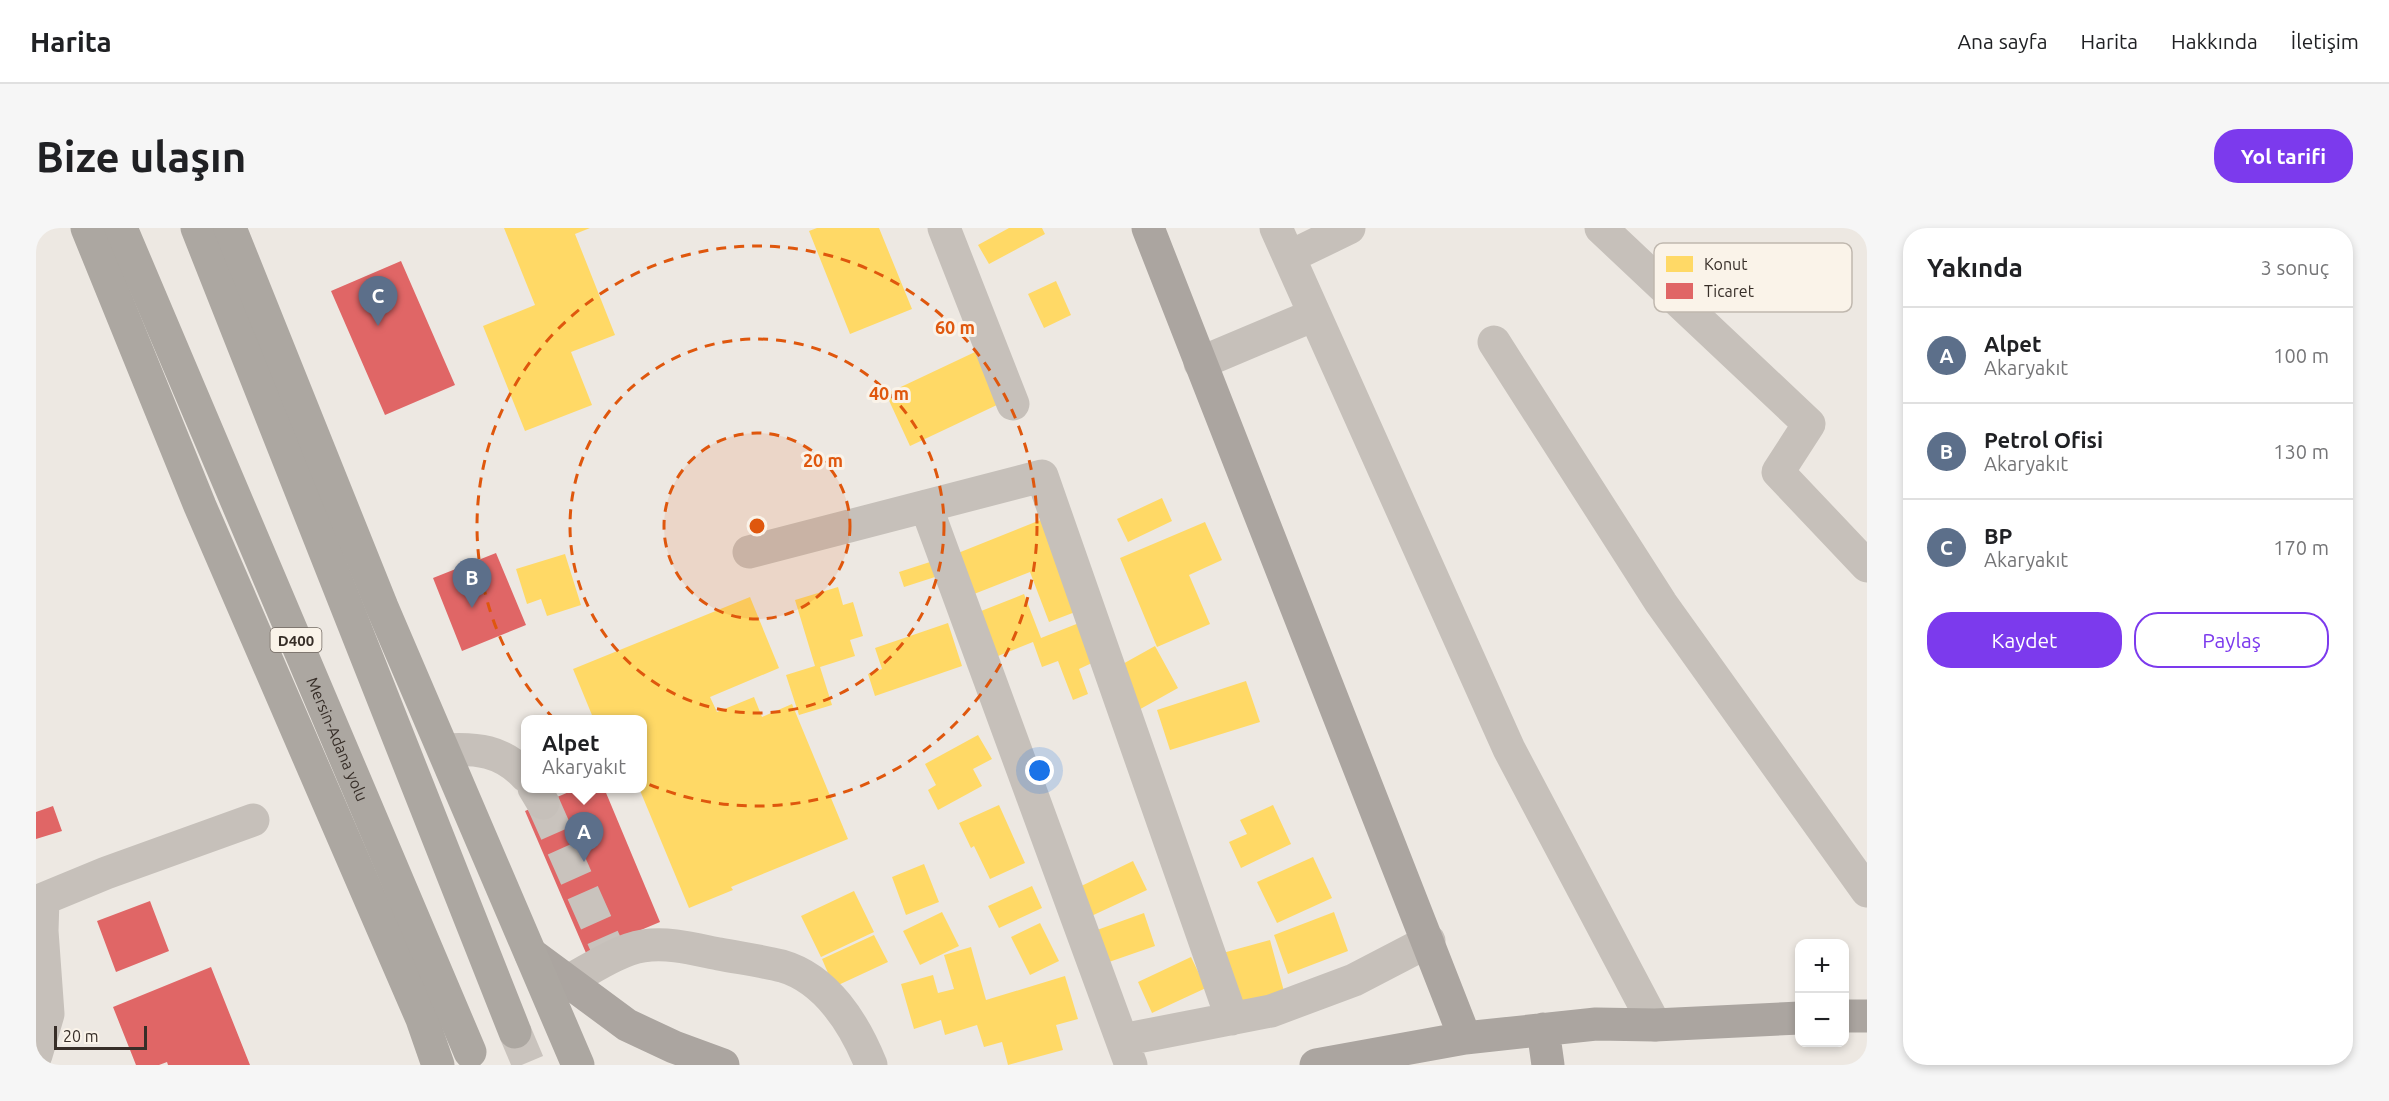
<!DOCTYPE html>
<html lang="tr">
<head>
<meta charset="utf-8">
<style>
	:root { --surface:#fff; --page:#f6f6f6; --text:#202124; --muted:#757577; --line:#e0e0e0; --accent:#7c3aed }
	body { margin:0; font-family:Ubuntu,sans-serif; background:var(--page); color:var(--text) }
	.controls { position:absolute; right:18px; bottom:18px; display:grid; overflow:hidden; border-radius:12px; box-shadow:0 3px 9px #0003 }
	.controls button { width:54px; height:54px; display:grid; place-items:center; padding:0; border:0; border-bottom:2px solid var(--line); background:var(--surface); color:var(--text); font:30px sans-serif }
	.scale { position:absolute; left:18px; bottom:15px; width:93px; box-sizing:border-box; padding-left:6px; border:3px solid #372e28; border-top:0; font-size:16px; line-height:21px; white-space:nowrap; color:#372e28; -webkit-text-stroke:4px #faf3e9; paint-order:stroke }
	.you { position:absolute; left:1004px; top:543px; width:21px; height:21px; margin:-15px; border:4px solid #fff; border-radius:50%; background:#1a73e8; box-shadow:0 0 0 9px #1a73e833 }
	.badge { display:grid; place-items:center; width:39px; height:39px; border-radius:50%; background:var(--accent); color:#fff; font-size:20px; font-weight:700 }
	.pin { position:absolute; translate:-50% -50px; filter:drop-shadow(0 2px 3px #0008) }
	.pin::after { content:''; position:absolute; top:32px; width:21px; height:18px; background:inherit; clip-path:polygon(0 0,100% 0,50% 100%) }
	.popup { position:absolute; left:485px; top:487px; width:126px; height:78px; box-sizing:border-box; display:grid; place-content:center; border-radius:12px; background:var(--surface); filter:drop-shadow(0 2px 4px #0005); font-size:20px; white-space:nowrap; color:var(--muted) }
	.popup b { font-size:22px; color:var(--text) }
	.popup::after { content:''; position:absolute; left:50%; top:100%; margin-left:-12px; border:12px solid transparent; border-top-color:var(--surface) }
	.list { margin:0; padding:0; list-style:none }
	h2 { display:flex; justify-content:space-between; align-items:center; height:78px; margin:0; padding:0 24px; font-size:26px }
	h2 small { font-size:20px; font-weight:400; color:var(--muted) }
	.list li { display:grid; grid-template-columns:39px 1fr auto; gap:18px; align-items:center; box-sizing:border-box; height:96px; padding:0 24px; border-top:2px solid var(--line) }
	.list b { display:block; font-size:22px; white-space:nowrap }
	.list p { margin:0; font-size:20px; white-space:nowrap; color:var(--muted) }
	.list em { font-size:20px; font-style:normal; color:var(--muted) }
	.actions { display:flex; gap:12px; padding:18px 24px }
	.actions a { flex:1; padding:14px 0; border:2px solid var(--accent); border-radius:24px; text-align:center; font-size:21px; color:var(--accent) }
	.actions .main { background:var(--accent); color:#fff }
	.map { position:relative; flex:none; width:1831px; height:837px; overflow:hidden; border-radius:24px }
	header { display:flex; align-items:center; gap:36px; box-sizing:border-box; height:84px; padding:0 30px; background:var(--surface); border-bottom:2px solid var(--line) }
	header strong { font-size:28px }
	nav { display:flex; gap:33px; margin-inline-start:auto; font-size:21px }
	.intro { display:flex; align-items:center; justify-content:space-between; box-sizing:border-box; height:144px; padding:0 36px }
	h1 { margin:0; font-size:42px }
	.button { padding:15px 27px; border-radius:24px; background:var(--accent); color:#fff; font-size:21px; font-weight:700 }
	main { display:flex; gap:36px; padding:0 36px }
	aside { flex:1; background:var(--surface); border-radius:24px; box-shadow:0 3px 9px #0003 }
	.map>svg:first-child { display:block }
	.homes { fill:#ffd966 }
	.shops { fill:#e06666 }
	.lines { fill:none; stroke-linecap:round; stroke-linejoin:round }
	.minor-tunnel { stroke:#c9c3bd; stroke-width:33; stroke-dasharray:33 16; stroke-linecap:butt }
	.highway-tunnel { stroke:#c9c3bd; stroke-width:33; stroke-dasharray:33 16; stroke-linecap:butt }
	.minor { stroke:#c6c0ba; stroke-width:33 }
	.major { stroke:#aba5a0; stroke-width:33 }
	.highway { stroke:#aca7a1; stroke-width:33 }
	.ring { fill:none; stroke:#df570d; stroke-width:3; stroke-dasharray:10 8 }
	.labels { text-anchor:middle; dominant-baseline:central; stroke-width:6; stroke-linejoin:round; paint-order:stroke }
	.shield { fill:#faf3e9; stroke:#726962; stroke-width:1.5 }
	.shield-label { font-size:15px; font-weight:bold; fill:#372e28 }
	.street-label { font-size:16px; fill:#372e28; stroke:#faf3e9 }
	.key { fill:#faf3e9; stroke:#c0b8af; stroke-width:1.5 }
	.key-label { font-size:16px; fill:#372e28 }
	.centre { fill:#df570d; stroke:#faf3e9; stroke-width:3 }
	.ring-label { font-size:18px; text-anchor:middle; font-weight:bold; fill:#df570d; stroke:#faf3e9; stroke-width:6; stroke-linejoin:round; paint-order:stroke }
</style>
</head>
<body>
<header>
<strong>Harita</strong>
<nav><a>Ana sayfa</a><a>Harita</a><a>Hakkında</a><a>İletişim</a></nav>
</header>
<div class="intro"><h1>Bize ulaşın</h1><a class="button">Yol tarifi</a></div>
<main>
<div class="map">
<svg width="1831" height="837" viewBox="0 0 1831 837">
	<rect width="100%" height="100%" fill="#ede8e2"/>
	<path class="homes" d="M468,0h86l-15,6 40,101 -44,17 21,53 -67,26 -42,-105 52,-21z
		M781,0h62l33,81 -62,25 -41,-103z
		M973,0h33l3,6 -56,30 -11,-19z
		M1020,53l15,34 -27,13 -16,-34z
		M939,124l24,52 -89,42 -24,-52z
		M1126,270l10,23 -44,21 -11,-23z
		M1012,289l35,92 -34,13 -19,-50 -61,24 -16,-41z
		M1169,294l17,38 -33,15 21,49 -53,23 -37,-89z
		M529,326l16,51 -34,11 -6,-17 -14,5 -11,-35z
		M894,334l5,15 -31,10 -5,-15z
		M802,359l5,18 10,-3 10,34 -13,4 5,16 -35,11 12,38 -33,10 -13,-40 29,-9 -20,-66z
		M988,366l17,44 38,-15 15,39 -15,7 9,25 -15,6 -15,-39 -16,6 -9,-25 -45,18 -17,-45z
		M714,369l29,71 -69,29 7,15 37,-15 8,20 30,-13 56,135 -117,48 2,3 -44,18 -50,-120h3v-68h-48l-21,-51z
		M912,395l14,43 -87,30 -7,-22 14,-5 -7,-21z
		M1119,418l23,42 -43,24 -23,-42z
		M1210,453l14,41 -90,28 -13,-40z
		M942,507l14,24 -19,10 9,17 -44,24 -10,-20 8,-5 -11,-21z
		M963,577l26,58 -35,16 -16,-33 -3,2 -12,-25z
		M1237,577l18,39 -50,24 -12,-26 18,-8 -7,-14z
		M1277,629l19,41 -55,25 -20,-41z
		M1097,633l14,29 -62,29 -14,-28z
		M888,636l15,38 -33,13 -14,-38z
		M996,658l10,22 -43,20 -11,-22z
		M818,663l20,41 -53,25 -20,-41z
		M906,684l17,34 -39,19 -17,-34z
		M1298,684l14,39 -60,23 -14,-39z
		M1108,685l11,33 -46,16 -12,-32z
		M1004,695l19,38 -29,14 -19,-38z
		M838,707l14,27 -54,25 -12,-28z
		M1234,712l15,55 -50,14 -16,-55z
		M935,719l15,53 79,-24 13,43 -22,6 7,25 -55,15 -6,-23 -18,5 -7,-22 -32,10 -4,-15 -27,9 -13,-45 32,-9 5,18 16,-4 -10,-34z
		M1155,729l15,31 -54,25 -14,-31z"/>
	<path class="shops" d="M365,33l54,124 -70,30 -54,-124z
		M460,325l30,72 -64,26 -29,-73z
		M542,560h26l56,134 -74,31 -61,-142z
		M17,578l9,25 -26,8v-27z
		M114,673l19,50 -53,21 -19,-51z
		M175,739l39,98h-82l-1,-3 -8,3h-23l-23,-58z"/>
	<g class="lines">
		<path class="minor-tunnel" d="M507,575l63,142"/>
		<path class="highway-tunnel" d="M479,804l14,33"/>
		<path class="minor" d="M908,0l69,176
			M1240,0l233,521 146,276
			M1565,0l208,196 -31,48 89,94
			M1253,29l60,-29
			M1458,114l167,261 206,288
			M1164,135l114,-48
			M890,278l205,559
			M713,324l293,-76 190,543
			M408,522c32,-2 58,0 82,26
			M498,560l9,15
			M532,753c23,-12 50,-31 75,-35 25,-4 51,3 76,8 21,4 43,7 63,12 45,13 73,59 89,99
			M1086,812l149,-29 83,-31 75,-39
			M0,827l12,-41 -6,-83 1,-32 63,-26 147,-53"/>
		<path class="major" d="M1112,0l317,810
			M495,726l96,71 47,22 49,18
			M1808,788h23
			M1507,801l5,36
			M1280,837l149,-27 131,-14 59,1 145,-7"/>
		<g class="highway">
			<path d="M51,0l113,278 222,513 16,46"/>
			<path id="s1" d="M85,0l349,824"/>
			<path d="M161,0l318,804"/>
			<path d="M194,0l152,379 196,458"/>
		</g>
	</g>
	<circle cx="721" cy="298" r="93" fill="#df570d" fill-opacity=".12"/>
	<g class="ring">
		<circle cx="721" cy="298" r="93"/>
		<circle cx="721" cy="298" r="187"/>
		<circle cx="721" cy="298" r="280"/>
	</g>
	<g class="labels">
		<rect class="shield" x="234.5" y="400" width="51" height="24" rx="4.5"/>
		<g class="shield-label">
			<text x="260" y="412">D400</text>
		</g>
		<g class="street-label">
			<text stroke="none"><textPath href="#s1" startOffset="555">Mersin-Adana yolu</textPath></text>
		</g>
	</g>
	<rect x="1618" y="15" width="198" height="69" rx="9" class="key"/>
	<rect x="1630" y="28" width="27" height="16" fill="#ffd966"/>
	<rect x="1630" y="55" width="27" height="16" fill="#e06666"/>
	<g class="key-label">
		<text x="1668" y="42">Konut</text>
		<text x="1668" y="69">Ticaret</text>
	</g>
	<circle cx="721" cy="298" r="9" class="centre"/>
	<g class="ring-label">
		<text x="919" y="106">60 m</text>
		<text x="853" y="172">40 m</text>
		<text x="787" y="239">20 m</text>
	</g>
</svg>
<div class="controls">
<button>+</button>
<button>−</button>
</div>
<div class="scale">20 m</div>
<div class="you"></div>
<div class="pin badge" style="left:548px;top:634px;background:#5c6f8a">A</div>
<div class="popup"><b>Alpet</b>Akaryakıt</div>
<div class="pin badge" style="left:436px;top:380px;background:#5c6f8a">B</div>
<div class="pin badge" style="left:342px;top:98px;background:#5c6f8a">C</div>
</div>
<aside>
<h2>Yakında<small>3 sonuç</small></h2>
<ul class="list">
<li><span class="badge" style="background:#5c6f8a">A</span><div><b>Alpet</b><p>Akaryakıt</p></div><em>100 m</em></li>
<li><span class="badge" style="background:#5c6f8a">B</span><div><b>Petrol Ofisi</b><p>Akaryakıt</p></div><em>130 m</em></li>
<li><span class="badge" style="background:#5c6f8a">C</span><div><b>BP</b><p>Akaryakıt</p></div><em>170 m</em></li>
</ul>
<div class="actions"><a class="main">Kaydet</a><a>Paylaş</a></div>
</aside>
</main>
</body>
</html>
